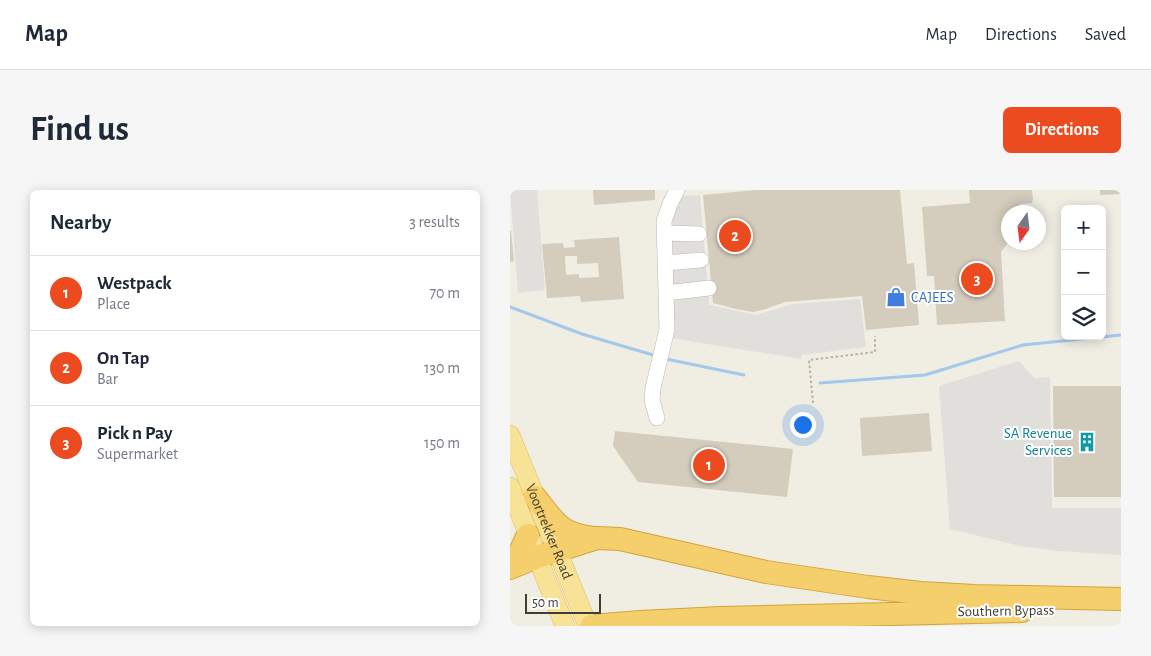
<!DOCTYPE html>
<html lang="en">
<head>
<meta charset="utf-8">
<style>
	:root { --surface:#fff; --page:#f6f6f7; --text:#1f2937; --muted:#747a83; --line:#e0e1e3; --accent:#ec4b1f }
	body { margin:0; font-family:"Alegreya Sans",sans-serif; background:var(--page); color:var(--text) }
	.controls { position:absolute; right:15px; top:15px; display:grid; overflow:hidden; border-radius:8px; box-shadow:0 2px 12px #0003 }
	.controls button { width:45px; height:45px; display:grid; place-items:center; padding:0; border:0; border-bottom:1px solid var(--line); background:var(--surface); color:var(--text); font:25px sans-serif }
	.compass { position:absolute; left:491px; top:15px; width:45px; height:45px; border-radius:50%; background:var(--surface); box-shadow:0 2px 12px #0003; rotate:194deg }
	.scale { position:absolute; left:15px; bottom:12px; width:76px; box-sizing:border-box; padding-left:5px; border:2px solid #423d34; border-top:0; font-size:14px; line-height:18px; white-space:nowrap; color:#423d34; -webkit-text-stroke:4px #fff; paint-order:stroke }
	.you { position:absolute; left:292px; top:234px; width:18px; height:18px; margin:-12px; border:4px solid #fff; border-radius:50%; background:#1a73e8; box-shadow:0 0 0 8px #1a73e833 }
	.badge { display:grid; place-items:center; width:32px; height:32px; border-radius:50%; background:var(--accent); color:#fff; font-size:16px; font-weight:700 }
	.pin { position:absolute; translate:-50% -50%; border:2px solid #fff; box-shadow:0 1px 5px #0006 }
	.list { margin:0; padding:0; list-style:none }
	h2 { display:flex; justify-content:space-between; align-items:center; height:65px; margin:0; padding:0 20px; font-size:21px }
	h2 small { font-size:16px; font-weight:400; color:var(--muted) }
	.list li { display:grid; grid-template-columns:32px 1fr auto; gap:15px; align-items:center; box-sizing:border-box; height:75px; padding:0 20px; border-top:1px solid var(--line) }
	.list b { display:block; font-size:19px; white-space:nowrap }
	.list p { margin:0; font-size:16px; white-space:nowrap; color:var(--muted) }
	.list em { font-size:16px; font-style:normal; color:var(--muted) }
	.icon { flex:none; width:28px; height:28px; fill:none; stroke:currentColor; stroke-width:2; stroke-linecap:round; stroke-linejoin:round }
	.map { position:relative; flex:none; width:611px; height:436px; overflow:hidden; border-radius:8px }
	header { display:flex; align-items:center; gap:30px; box-sizing:border-box; height:70px; padding:0 25px; background:var(--surface); border-bottom:1px solid var(--line) }
	header strong { font-size:24px }
	nav { display:flex; gap:28px; margin-inline-start:auto; font-size:18px }
	.intro { display:flex; align-items:center; justify-content:space-between; box-sizing:border-box; height:120px; padding:0 30px }
	h1 { margin:0; font-size:35px }
	.button { padding:12px 22px; border-radius:8px; background:var(--accent); color:#fff; font-size:18px; font-weight:700 }
	main { display:flex; gap:30px; padding:0 30px }
	aside { flex:1; background:var(--surface); border-radius:8px; box-shadow:0 2px 12px #0003 }
	.map>svg:first-child { display:block }
	.parking { fill:#e1dfdc }
	.lines { fill:none; stroke-linecap:round; stroke-linejoin:round }
	.stream { stroke:#a3c8ea; stroke-width:3 }
	.building { fill:#d4ccbd; fill-rule:evenodd }
	.minor-casing { stroke:#beb8aa; stroke-width:16 }
	.major-casing { stroke:#dbbf67; stroke-width:20 }
	.highway-casing { stroke:#d2a43c; stroke-width:24 }
	.path { stroke:#bcb299; stroke-width:2; stroke-dasharray:2.5 2.5; stroke-linecap:butt }
	.minor { stroke:#fff; stroke-width:15 }
	.major { stroke:#f7e296; stroke-width:19 }
	.highway { stroke:#f4cf6b; stroke-width:22 }
	.labels { text-anchor:middle; dominant-baseline:central; stroke-width:4; stroke-linejoin:round; paint-order:stroke }
	.shop-label { font-size:15px; fill:#366cbe; stroke:#fff; text-anchor:start }
	.culture-label { font-size:15px; fill:#0d838f; stroke:#fff; text-anchor:end }
	.street-label { font-size:15px; fill:#423d34; stroke:#fff }
</style>
</head>
<body>
<header>
<strong>Map</strong>
<nav><a>Map</a><a>Directions</a><a>Saved</a></nav>
</header>
<div class="intro"><h1>Find us</h1><a class="button">Directions</a></div>
<main>
<aside>
<h2>Nearby<small>3 results</small></h2>
<ul class="list">
<li><span class="badge">1</span><div><b>Westpack</b><p>Place</p></div><em>70 m</em></li>
<li><span class="badge">2</span><div><b>On Tap</b><p>Bar</p></div><em>130 m</em></li>
<li><span class="badge">3</span><div><b>Pick n Pay</b><p>Supermarket</p></div><em>150 m</em></li>
</ul>
</aside>
<div class="map">
<svg width="611" height="436" viewBox="0 0 611 436">
	<rect width="100%" height="100%" fill="#f0ede3"/>
	<path class="parking" d="M0,0h27l8,100 -27,3z
		M190,5l9,110 47,10 37,-11 67,-5 6,48 -64,8 -1,4 -131,-21 5,-14 -9,-100 15,-28z
		M509,171l15,17 16,-1 2,131h69v47l-62,-4 -39,-5 -70,-17 -11,-143z"/>
	<g class="lines">
		<path class="stream" d="M0,117l72,27 71,21
			M156,169l78,16
			M310,193l105,-8 98,-30 98,-10"/>
	</g>
	<path class="building" d="M83,0h62v10l-61,5z
		M246,0h144l7,74 7,-1 5,62 -53,5 -4,-34 -77,6 -19,7 -13,3 -17,-3 -23,-6 -10,-108z
		M459,0h63l1,9 -1,4 -12,1 1,8h-13v31l-7,9 4,69 -68,4 -3,-49h-7l-5,-69 48,-4z
		M590,0h21v4l-21,1z
		M0,41h1l3,30 -4,1z
		M109,47l5,62 -43,3 -1,-6 -33,2 -5,-54 21,-1 1,5 11,-1 -1,-7zM55,66h12v8l21,-1 1,14 -20,1v-4l-13,1z
		M543,196h68v111h-67z
		M419,223l3,38 -70,5 -2,-38z
		M105,241l178,18 -6,48 -149,-15 -25,-36z"/>
	<g class="lines">
		<defs>
			<path id="minor" d="M154,43l35,1
				M155,73l36,-3
				M156,103l43,-5
				M147,228l-5,-18 1,-12 14,-59 -3,-108 6,-17 7,-14"/>
			<g id="major">
				<path id="s1" d="M0,245l78,191"/>
				<path d="M0,297l27,70 28,69"/>
			</g>
			<path id="highway" d="M25,307c20,25 25,38 60,41
				M0,374l9,-10 9,-19
				M0,378l27,-11 60,-19 23,1 146,33 102,15 53,6 53,3 147,3
				M81,436l49,-4 80,-4 302,-7"/>
		</defs>
		<use href="#minor" class="minor-casing"/>
		<use href="#major" class="major-casing"/>
		<use href="#highway" class="highway-casing"/>
		<path class="path" d="M303,213l-4,-43 66,-8v-16"/>
		<use href="#minor" class="minor"/>
		<use href="#major" class="major"/>
		<use href="#highway" class="highway"/>
	</g>
	<defs>
		<symbol id="shop-bare" viewBox="-9 -9 18 18"><path d="M-5-2.5h2.3a2.7 3.5 0 0 1 5.4 0H5L5.5 6h-11ZM-1.5-2.5h3a1.5 2.3 0 0 0-3 0Z" fill="#3f7fe0" stroke="#fff" stroke-width="2.5" paint-order="stroke"/></symbol>
		<symbol id="building-bare" viewBox="-9 -9 18 18"><path d="M-4-6H4V6H1V3H-1V6H-4ZM-2.5-4.3h1.7v1.8h-1.7ZM.8-4.3h1.7v1.8H.8ZM-2.5-1h1.7V.8h-1.7ZM.8-1h1.7V.8H.8Z" fill="#0f9aa8" stroke="#fff" stroke-width="2.5" paint-order="stroke"/></symbol>
	</defs>
	<g fill-rule="evenodd">
		<use href="#shop-bare" x="372" y="93" width="28" height="28"/>
		<use href="#building-bare" x="563" y="238" width="28" height="28"/>
	</g>
	<g class="labels">
		<g class="shop-label">
			<text x="401" y="107">CAJEES</text>
		</g>
		<g class="culture-label">
			<text x="562" y="243">SA Revenue<tspan x="562" dy="17">Services</tspan></text>
		</g>
		<g class="street-label">
			<text stroke="none"><textPath href="#s1" startOffset="104">Voortrekker Road</textPath></text>
			<text transform="translate(496 421) rotate(-1)">Southern Bypass</text>
		</g>
	</g>
</svg>
<div class="controls">
<button>+</button>
<button>−</button>
<button><svg class="icon" aria-label="layers" viewBox="0 0 24 24"><path d="M12 4l9 5-9 5-9-5zM3 14l9 5 9-5"/></svg></button>
</div>
<svg class="compass" viewBox="-18 -18 36 36"><path d="M0-13l5 13h-10z" fill="#e53935"/><path d="M0 13l5-13h-10z" fill="#747a83"/></svg>
<div class="scale">50 m</div>
<div class="you"></div>
<div class="pin badge" style="left:199px;top:275px">1</div>
<div class="pin badge" style="left:225px;top:46px">2</div>
<div class="pin badge" style="left:467px;top:89px">3</div>
</div>
</main>
</body>
</html>
